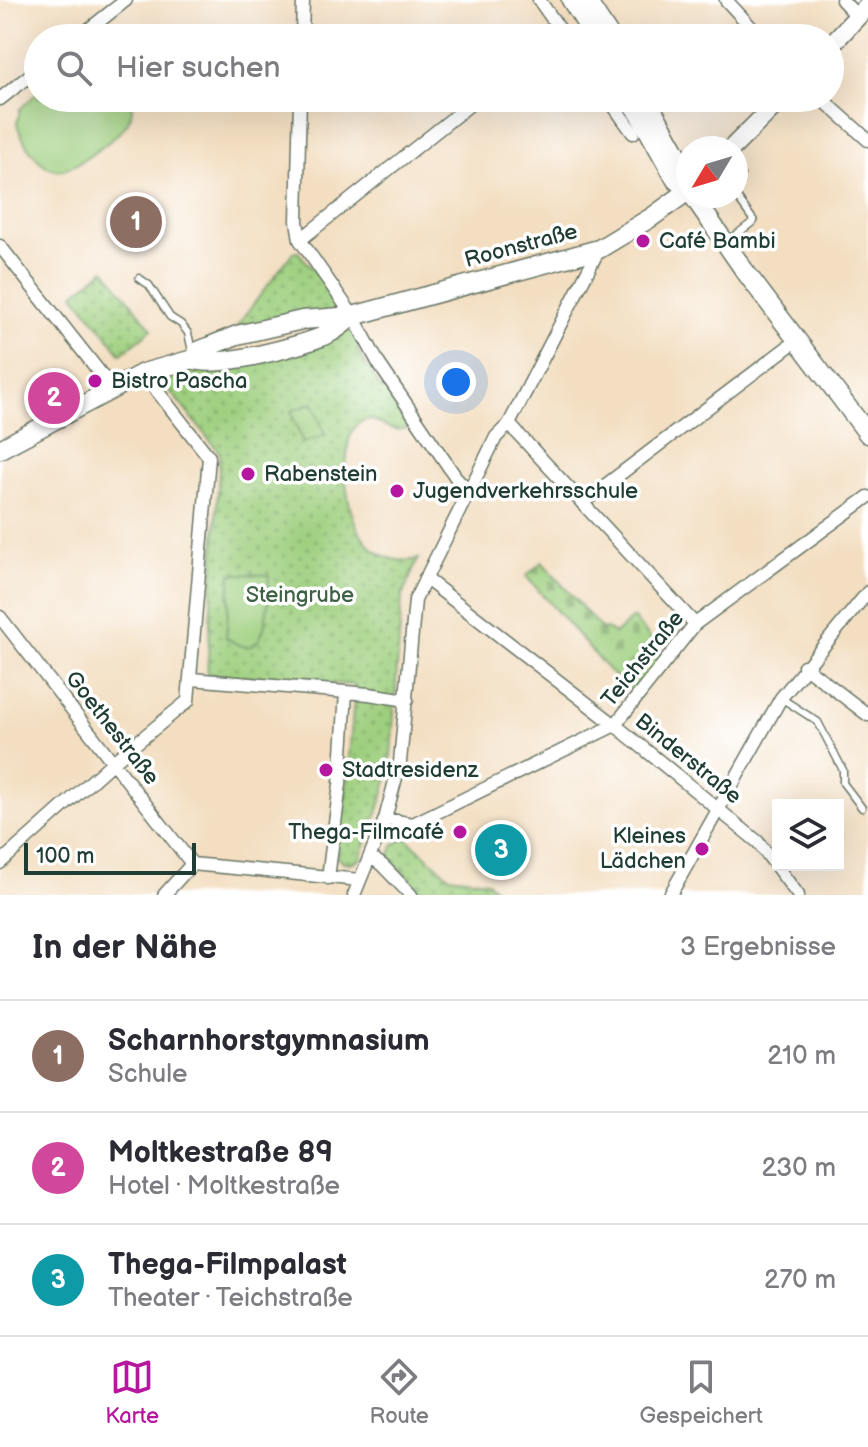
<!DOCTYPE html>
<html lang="de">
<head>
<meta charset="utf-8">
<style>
	:root { --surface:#fff; --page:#f2f2f3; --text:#2b2b33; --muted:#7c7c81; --line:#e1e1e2; --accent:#b5179e }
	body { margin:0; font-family:"Balsamiq Sans",sans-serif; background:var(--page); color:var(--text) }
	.controls { position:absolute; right:24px; bottom:24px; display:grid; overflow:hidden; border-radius:0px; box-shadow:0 8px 32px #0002 }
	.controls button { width:72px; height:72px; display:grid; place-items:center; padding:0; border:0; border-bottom:2px solid var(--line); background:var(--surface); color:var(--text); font:40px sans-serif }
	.compass { position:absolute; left:676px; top:136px; width:72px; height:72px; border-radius:50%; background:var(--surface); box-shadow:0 8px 32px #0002; rotate:232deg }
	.scale { position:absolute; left:24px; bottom:20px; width:172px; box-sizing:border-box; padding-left:8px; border:4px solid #1f3d34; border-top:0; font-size:22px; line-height:28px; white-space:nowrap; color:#1f3d34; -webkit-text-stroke:6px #fff; paint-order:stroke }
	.you { position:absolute; left:456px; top:382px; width:28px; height:28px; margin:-20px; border:6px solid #fff; border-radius:50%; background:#1a73e8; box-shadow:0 0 0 12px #1a73e833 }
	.badge { display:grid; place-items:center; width:52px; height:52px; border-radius:50%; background:var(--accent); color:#fff; font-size:26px; font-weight:700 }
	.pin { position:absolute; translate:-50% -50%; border:4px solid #fff; box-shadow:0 2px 8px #0006 }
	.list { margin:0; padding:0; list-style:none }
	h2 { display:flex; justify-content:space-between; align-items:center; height:104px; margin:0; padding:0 32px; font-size:34px }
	h2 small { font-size:26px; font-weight:400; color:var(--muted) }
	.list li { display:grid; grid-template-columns:52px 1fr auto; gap:24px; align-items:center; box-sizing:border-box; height:112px; padding:0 32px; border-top:2px solid var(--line) }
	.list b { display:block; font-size:30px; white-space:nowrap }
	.list p { margin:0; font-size:26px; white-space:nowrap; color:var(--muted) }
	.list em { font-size:26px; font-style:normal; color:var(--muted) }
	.icon { flex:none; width:44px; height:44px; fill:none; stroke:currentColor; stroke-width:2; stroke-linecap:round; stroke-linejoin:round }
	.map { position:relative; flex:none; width:868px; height:895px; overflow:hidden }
	.search { position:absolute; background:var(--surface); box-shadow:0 8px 32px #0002; left:24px; right:24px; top:24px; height:88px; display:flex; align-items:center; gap:20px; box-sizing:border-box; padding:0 28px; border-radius:44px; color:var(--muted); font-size:30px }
	.sheet { height:440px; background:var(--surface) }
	nav { display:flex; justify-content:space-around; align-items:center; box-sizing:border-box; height:112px; border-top:2px solid var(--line); background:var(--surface); font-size:22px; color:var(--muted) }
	nav a { display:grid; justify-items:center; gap:4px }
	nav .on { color:var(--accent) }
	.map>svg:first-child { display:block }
	.cemetery { fill:url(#cemetery-stones); stroke:#5e8659; stroke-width:2 }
	.park { fill:url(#park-dots); stroke:#5e8659; stroke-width:2 }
	.pitch { fill:#9ecf7e; stroke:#5e8659; stroke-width:2 }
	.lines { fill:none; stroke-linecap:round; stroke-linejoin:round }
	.lane-casing { stroke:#697565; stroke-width:9 }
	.street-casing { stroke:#697565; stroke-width:15 }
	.secondary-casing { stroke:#697565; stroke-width:21 }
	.lane { stroke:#fff; stroke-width:6 }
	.street { stroke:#fff; stroke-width:12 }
	.secondary { stroke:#fff; stroke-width:18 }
	.poi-dot { fill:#b5179e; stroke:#fff; stroke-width:3 }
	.labels { text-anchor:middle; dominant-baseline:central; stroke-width:7; stroke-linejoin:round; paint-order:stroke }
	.poi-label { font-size:22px; fill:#1f3d34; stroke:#fff; text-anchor:start }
	.street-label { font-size:22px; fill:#1f3d34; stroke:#fff }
	.park-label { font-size:22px; fill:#3f6246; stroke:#fff }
</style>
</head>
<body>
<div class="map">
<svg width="868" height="895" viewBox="0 0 868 895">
	<defs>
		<pattern id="cemetery-stones" width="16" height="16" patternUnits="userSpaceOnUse" patternTransform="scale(2)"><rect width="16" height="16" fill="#9ecf7e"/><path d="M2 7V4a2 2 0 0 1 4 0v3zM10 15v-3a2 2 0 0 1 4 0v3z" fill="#80a968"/></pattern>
		<pattern id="park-dots" width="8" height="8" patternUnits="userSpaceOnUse" patternTransform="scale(2)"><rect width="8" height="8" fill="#9ecf7e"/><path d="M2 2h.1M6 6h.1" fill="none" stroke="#80a968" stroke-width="1.8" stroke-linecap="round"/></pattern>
	</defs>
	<rect width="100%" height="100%" fill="#fff"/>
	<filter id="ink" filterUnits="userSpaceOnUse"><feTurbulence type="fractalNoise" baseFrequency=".0125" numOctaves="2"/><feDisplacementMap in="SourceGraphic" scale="16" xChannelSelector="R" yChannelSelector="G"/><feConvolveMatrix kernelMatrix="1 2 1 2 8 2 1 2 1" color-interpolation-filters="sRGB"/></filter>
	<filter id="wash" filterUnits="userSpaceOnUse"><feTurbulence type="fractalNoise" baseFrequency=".006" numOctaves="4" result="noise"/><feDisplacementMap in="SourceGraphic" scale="32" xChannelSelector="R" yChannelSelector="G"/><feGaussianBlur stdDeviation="1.8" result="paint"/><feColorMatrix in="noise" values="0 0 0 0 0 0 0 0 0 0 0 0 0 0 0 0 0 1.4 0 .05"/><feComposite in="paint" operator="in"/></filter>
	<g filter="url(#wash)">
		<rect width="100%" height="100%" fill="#f3dec1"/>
		<path class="cemetery" d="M542,562l60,68 5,-1 7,5 19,-16 32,37 -30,37 -24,-19 -85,-97z"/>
		<path class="park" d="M293,252h5l55,64 3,22 5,9 -4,3 25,40 5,-3 25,38c-24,17 -38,-19 -56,1 -7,8 -8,19 -9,29 -6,46 12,117 71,104l-16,37 -12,174 -9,33 -21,56c-11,6 -15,5 -24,-2l11,-75 8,-97 -148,-11 13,-221 -62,-77 28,-8 13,4 39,-6 115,-49 -116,9z
			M105,269l47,60 -31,25 -47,-60z
			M406,838l43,38 38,5 13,14h-75l-36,-38 5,-13z"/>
		<path class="pitch" d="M38,92v6h93c1,9 2,16 -3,24 -9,14 -56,51 -72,48 -18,-3 -34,-30 -39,-46l3,-15z
			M313,403l12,32 -22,8 -12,-32z
			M231,574l38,1c-1,18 1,77 -26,71 -7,-1 -11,-6 -17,-8z"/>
	</g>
	<g filter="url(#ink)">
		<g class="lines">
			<defs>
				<path id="lane" d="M736,169l5,6 -5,7
					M728,241l26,-20 -18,-25
					M139,278l10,7 21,32 11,7 7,9 4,18
					M781,698l37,24 25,48v13l19,25"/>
				<path id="street" d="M539,0l27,38
					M726,0l35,38
					M842,0l15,16
					M78,38l48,-38
					M302,38l1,-38
					M300,98l-3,123 3,19 53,76 26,48 80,118 11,6
					M608,98l25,35
					M821,98l47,42
					M0,99l38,-30
					M300,240l178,-142
					M0,246l112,142
					M509,424l186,200
					M582,503l215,-163
					M425,578l190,147 143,117 40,53
					M0,617l192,247
					M804,666l64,49
					M192,679l177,15 38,6
					M385,819l28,5 202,-99 80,-101 173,-127
					M371,857l11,8 29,30
					M0,863l113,-101 75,-61 21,-244 -66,-84
					M192,864l168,16
					M328,878l12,-94 6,-92
					M164,895l28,-31
					M354,895l31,-76 15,-57 15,-162 81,-163 13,-13 90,-175
					M670,895l111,-197 87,-106"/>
				<path id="secondary" d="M571,0l24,38
					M586,0l25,38
					M830,46l38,-41
					M630,98l46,82 12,10
					M646,98l42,75
					M732,148l50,-50
					M693,196l51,74 124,164
					M193,359c19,11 113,-14 135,-25 9,-4 17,-12 25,-18
					M0,449l143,-76 50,-14 5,-8 39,-16 65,-15 51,-4 246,-67 53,-32 36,-26"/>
			</defs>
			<use href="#lane" class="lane-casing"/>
			<use href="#street" class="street-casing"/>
			<use href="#secondary" class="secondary-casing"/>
			<use href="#lane" class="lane"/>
			<use href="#street" class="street"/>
			<use href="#secondary" class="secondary"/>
		</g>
	</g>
	<g class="poi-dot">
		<circle cx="643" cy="241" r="8"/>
		<circle cx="95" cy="381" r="8"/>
		<circle cx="248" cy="474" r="8"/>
		<circle cx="397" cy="491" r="8"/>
		<circle cx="326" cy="770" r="8"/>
		<circle cx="460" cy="832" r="8"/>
		<circle cx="702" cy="849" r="8"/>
	</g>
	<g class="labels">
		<g class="poi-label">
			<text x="659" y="241">Café Bambi</text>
			<text x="111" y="381">Bistro Pascha</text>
			<text x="264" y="474">Rabenstein</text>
			<text x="413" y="491">Jugendverkehrsschule</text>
			<text x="342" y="770">Stadtresidenz</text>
			<text x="444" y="832" text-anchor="end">Thega-Filmcafé</text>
			<text x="686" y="836" text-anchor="end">Kleines<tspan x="686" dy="25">Lädchen</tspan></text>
		</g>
		<g class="street-label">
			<text transform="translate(521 246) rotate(-15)">Roonstraße</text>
			<text transform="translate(643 659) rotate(-51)">Teichstraße</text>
			<text transform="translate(112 728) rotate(52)">Goethestraße</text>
			<text transform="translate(688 759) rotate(39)">Binderstraße</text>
		</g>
		<g class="park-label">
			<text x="300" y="595">Steingrube</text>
		</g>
	</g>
</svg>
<div class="controls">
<button><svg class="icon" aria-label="layers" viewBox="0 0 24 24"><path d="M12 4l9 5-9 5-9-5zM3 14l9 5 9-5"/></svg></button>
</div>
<svg class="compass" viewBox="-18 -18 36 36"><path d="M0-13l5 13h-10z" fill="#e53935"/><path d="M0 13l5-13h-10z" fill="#7c7c81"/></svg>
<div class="scale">100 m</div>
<div class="you"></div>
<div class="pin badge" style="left:136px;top:222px;background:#8d6e63">1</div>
<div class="pin badge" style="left:54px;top:398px;background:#d1479c">2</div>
<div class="pin badge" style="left:501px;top:850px;background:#0f9aa8">3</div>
<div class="search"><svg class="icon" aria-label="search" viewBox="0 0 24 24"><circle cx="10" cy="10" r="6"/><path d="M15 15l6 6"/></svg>Hier suchen</div>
</div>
<section class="sheet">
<h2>In der Nähe<small>3 Ergebnisse</small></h2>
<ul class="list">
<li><span class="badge" style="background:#8d6e63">1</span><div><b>Scharnhorstgymnasium</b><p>Schule</p></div><em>210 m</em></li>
<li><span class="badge" style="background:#d1479c">2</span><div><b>Moltkestraße 89</b><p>Hotel · Moltkestraße</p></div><em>230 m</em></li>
<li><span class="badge" style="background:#0f9aa8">3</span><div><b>Thega-Filmpalast</b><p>Theater · Teichstraße</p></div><em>270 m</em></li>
</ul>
</section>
<nav>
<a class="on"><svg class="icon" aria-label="map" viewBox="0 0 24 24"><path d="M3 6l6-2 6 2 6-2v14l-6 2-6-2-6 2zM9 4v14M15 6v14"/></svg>Karte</a>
<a><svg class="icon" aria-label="directions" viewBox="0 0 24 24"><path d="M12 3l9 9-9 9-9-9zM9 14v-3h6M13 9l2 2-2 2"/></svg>Route</a>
<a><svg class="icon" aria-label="saved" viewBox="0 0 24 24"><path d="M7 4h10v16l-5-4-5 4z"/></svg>Gespeichert</a>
</nav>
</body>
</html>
